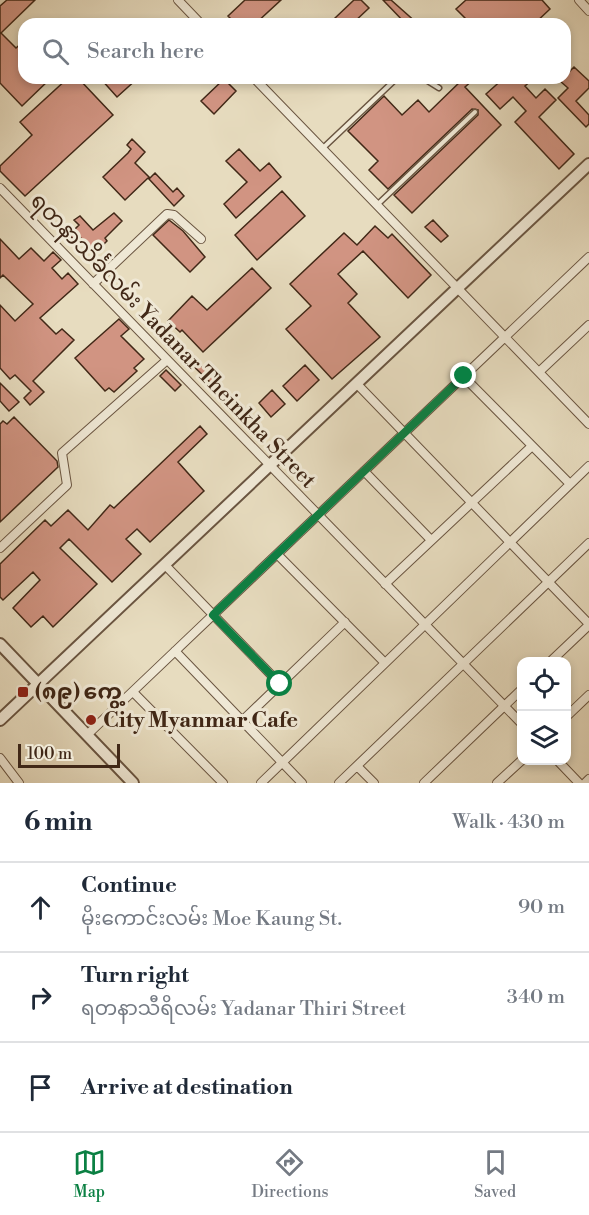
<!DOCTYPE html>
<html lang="en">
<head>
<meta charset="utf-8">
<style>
	:root { --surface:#fff; --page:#f6f6f7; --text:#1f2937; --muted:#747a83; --line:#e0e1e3; --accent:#0b8043 }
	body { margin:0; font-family:"Libre Bodoni","Noto Sans Myanmar",serif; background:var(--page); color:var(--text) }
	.controls { position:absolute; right:18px; bottom:18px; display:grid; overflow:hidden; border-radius:12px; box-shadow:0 3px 9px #0003 }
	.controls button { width:54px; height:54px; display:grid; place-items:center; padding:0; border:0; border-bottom:2px solid var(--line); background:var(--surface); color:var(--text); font:30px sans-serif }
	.scale { position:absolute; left:18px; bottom:15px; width:102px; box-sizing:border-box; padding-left:6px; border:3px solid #412817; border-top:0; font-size:16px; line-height:21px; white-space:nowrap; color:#412817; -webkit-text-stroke:4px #efe8d5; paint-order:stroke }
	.stop { position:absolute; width:18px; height:18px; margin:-14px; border:4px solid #0b8043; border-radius:50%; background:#fff }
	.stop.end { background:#0b8043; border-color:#fff; box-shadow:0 2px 6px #0008 }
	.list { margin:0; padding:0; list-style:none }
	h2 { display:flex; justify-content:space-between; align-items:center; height:78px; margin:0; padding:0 24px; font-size:26px }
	h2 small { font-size:20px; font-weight:400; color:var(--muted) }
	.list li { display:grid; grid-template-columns:39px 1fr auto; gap:18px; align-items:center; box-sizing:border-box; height:90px; padding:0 24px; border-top:2px solid var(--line) }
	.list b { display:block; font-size:22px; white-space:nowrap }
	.list p { margin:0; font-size:20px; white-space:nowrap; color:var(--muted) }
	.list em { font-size:20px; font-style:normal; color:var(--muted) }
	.icon { flex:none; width:33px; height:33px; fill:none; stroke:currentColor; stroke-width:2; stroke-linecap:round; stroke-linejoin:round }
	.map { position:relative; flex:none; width:589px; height:783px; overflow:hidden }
	.search { position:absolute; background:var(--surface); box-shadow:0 3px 9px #0003; left:18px; right:18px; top:18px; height:66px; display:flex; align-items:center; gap:15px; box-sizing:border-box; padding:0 21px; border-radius:18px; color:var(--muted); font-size:22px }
	.sheet { height:348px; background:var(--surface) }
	nav { display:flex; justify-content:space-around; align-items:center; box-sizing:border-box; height:84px; border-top:2px solid var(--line); background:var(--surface); font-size:16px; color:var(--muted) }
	nav a { display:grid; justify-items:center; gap:3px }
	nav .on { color:var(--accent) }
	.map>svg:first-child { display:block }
	.building { fill:#d19482; stroke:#412817; stroke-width:1.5 }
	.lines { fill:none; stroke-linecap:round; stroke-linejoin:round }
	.service-casing { stroke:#6a5541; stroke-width:7 }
	.minor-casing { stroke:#6a5541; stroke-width:10 }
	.tertiary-casing { stroke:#6a5541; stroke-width:14 }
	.service { stroke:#efe8d5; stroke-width:4 }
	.minor { stroke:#efe8d5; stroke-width:8 }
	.tertiary { stroke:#efe8d5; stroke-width:10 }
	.route { stroke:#0b8043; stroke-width:8 }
	.poi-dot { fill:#8f2418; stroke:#efe8d5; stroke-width:2 }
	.labels { text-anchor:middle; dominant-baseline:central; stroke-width:6; stroke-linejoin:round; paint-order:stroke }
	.street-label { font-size:22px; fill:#412817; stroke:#efe8d5 }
	.poi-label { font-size:22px; font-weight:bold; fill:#412817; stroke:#efe8d5; text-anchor:start }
</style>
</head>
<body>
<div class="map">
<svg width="589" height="783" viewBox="0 0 589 783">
	<rect width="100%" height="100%" fill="#e7dcbf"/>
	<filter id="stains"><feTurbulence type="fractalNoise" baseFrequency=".00333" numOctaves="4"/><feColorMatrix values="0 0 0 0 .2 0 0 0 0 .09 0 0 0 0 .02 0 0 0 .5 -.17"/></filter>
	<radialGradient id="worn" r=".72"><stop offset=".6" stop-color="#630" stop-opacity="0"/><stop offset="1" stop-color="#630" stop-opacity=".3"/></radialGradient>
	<path class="building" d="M7,0h28l-34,33 15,15 8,-7v37h27l-29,28 -22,-23v-77z
		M245,0h36l-26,24h-19l-8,-8z
		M354,0h7l8,8 -17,16h-13l-5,-5z
		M383,0h8l27,24h-12z
		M466,0h76l8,9 -16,15h-63l-15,-15z
		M574,67l15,14v7l-13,13 13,14v9l-3,3 -28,-29 10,-10 -8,-7z
		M68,78h10l35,37 -88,81 -25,-25v-5l32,-31 -12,-13z
		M100,78h38l-21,19z
		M464,78h11l-10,9 36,38 -89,88 -18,-18 84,-80v-5l-6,-1 -84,80 -19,-19 9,-9 -30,-30 36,-35 18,19 16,-15 11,12z
		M504,78h30l-9,8 11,12 9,-9 11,11 -17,17 35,37 -15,15 -44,-47 11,-11 -13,-14 -13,12 -14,-15z
		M224,79l12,12 -22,23 -13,-13z
		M132,139l13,13 -10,11 14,14 -24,23 -22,-23 25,-24 3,-4 -4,-4z
		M239,149l21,22 9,-8 12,14 -45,41 -12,-14 23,-22 -21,-21z
		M155,173l18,19 4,-4 7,8 -10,10 -25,-27z
		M282,191l23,25 -48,44 -22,-25z
		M114,213l8,8 -17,17 2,3 -6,6 -4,-3 -5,6 -12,-13 -4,4 -7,-6 10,-10 -5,-5 6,-4 13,14z
		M169,220l14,11 22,26 -15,15 -37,-37z
		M433,220l15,16 -7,6 -16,-15z
		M375,226l13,12 4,-4 39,41 -23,23 -45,-47 -25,23 19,20 -9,9 32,34 -48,42 -46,-50 25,-23 -21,-22 54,-51 13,12z
		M0,239l19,20 12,-11 13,13 9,-9 8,8 -9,8 10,11 6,-6 10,11 -38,34 16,16 6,-5 12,11 -41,41 11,11 -14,13 -6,-7 7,-7 -16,-16 -5,4 -10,-11v-63l15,16 18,-17 -30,-29 -3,3z
		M252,268l19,20 -68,64 -21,-22 -2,2 -12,-11 24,-25 15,14z
		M119,319l10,10 -8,7 23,23 -10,9 3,3 -23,21 -5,-4 -4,3 -30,-33z
		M190,354l25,26 -3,4 -26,-25z
		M305,365l14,15 -22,21 -14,-15z
		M166,370l15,15 -6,6 -15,-15z
		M0,383l19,19 -10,9 -9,-10z
		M272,390l13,14 -14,13 -12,-14z
		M14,417l43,44 1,6 -58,55v-98l3,-3 4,3z
		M200,426l7,8 -29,28 26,29 -54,51 -13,-13 -11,10 15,15 -29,28 -43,-43 -9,9 37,36 -44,43 -10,-11 -12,11 -18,-19 27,-28 -7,-8 -30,28 -3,-3v-33l45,-44 6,6 17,-16 20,20 22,-25 4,3z"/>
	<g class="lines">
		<defs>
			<path id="service" d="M423,78l16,10
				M323,148l74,-70
				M378,204l97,-92"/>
			<path id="minor" d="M178,0l23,24
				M579,0l10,11
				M254,78l335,346
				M0,188l522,536
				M93,284l74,-70 7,1 27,24
				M539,372l50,-47
				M463,376l107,108
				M357,384l232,240
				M364,471l67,69
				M0,548l67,-63 -5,-32 105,-93
				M277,554l108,109
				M165,565l115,119
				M385,584l147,-138
				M175,651l127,132
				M550,662l39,-37
				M133,692l90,91
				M566,717l23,-22
				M242,721l103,-99
				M87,735l502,-478
				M0,758l19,25
				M557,760l22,23
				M357,766l17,17
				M261,783l328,-317
				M339,783l250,-240
				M424,783l98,-94
				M497,783l25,-23
				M585,783l4,-4"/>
			<path id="tertiary" d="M0,644l133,139
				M0,720l589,-556"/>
		</defs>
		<use href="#service" class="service-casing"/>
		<use href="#minor" class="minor-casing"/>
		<use href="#tertiary" class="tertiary-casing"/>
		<use href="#service" class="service"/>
		<use href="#minor" class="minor"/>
		<use href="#tertiary" class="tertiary"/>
	</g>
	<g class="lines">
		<path class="route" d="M280,684l-67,-69 251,-239"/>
	</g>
	<g class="poi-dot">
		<rect x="17" y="686" width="12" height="12" rx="3"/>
		<circle cx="91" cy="720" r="6"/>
	</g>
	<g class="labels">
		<g class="street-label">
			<text transform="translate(173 341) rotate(46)">ရတနာသိင်္ခလမ်း Yadanar Theinkha Street</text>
		</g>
		<g class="poi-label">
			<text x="35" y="692">(၈၉) ကွေ့</text>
			<text x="103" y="720">City Myanmar Cafe</text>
		</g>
	</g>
	<rect width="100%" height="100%" filter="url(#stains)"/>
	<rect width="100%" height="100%" fill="url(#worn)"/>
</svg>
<div class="controls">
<button><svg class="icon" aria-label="locate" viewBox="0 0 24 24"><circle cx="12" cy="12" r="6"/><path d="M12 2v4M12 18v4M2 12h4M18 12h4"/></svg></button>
<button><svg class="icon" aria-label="layers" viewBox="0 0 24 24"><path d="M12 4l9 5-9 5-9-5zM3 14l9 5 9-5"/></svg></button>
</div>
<div class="scale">100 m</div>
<div class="stop" style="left:280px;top:684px"></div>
<div class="stop end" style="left:464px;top:376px"></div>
<div class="search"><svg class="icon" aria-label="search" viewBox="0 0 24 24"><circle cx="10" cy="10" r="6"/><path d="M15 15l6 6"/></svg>Search here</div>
</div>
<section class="sheet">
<h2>6 min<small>Walk · 430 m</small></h2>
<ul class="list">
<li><svg class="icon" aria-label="ahead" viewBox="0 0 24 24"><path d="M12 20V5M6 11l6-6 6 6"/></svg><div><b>Continue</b><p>မိုးကောင်းလမ်း Moe Kaung St.</p></div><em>90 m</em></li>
<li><svg class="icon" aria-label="right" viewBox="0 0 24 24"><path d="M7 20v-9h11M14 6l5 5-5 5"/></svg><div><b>Turn right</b><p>ရတနာသီရိလမ်း Yadanar Thiri Street</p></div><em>340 m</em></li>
<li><svg class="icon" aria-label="arrive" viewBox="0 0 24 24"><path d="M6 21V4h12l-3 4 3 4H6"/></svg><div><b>Arrive at destination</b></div></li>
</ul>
</section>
<nav>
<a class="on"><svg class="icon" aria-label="map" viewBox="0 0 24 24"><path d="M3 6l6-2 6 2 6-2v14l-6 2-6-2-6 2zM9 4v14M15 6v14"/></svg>Map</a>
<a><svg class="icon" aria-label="directions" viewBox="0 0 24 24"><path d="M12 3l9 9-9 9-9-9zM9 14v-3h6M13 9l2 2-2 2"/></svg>Directions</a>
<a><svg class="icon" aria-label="saved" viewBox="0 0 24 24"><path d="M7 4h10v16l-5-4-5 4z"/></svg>Saved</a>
</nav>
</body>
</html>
